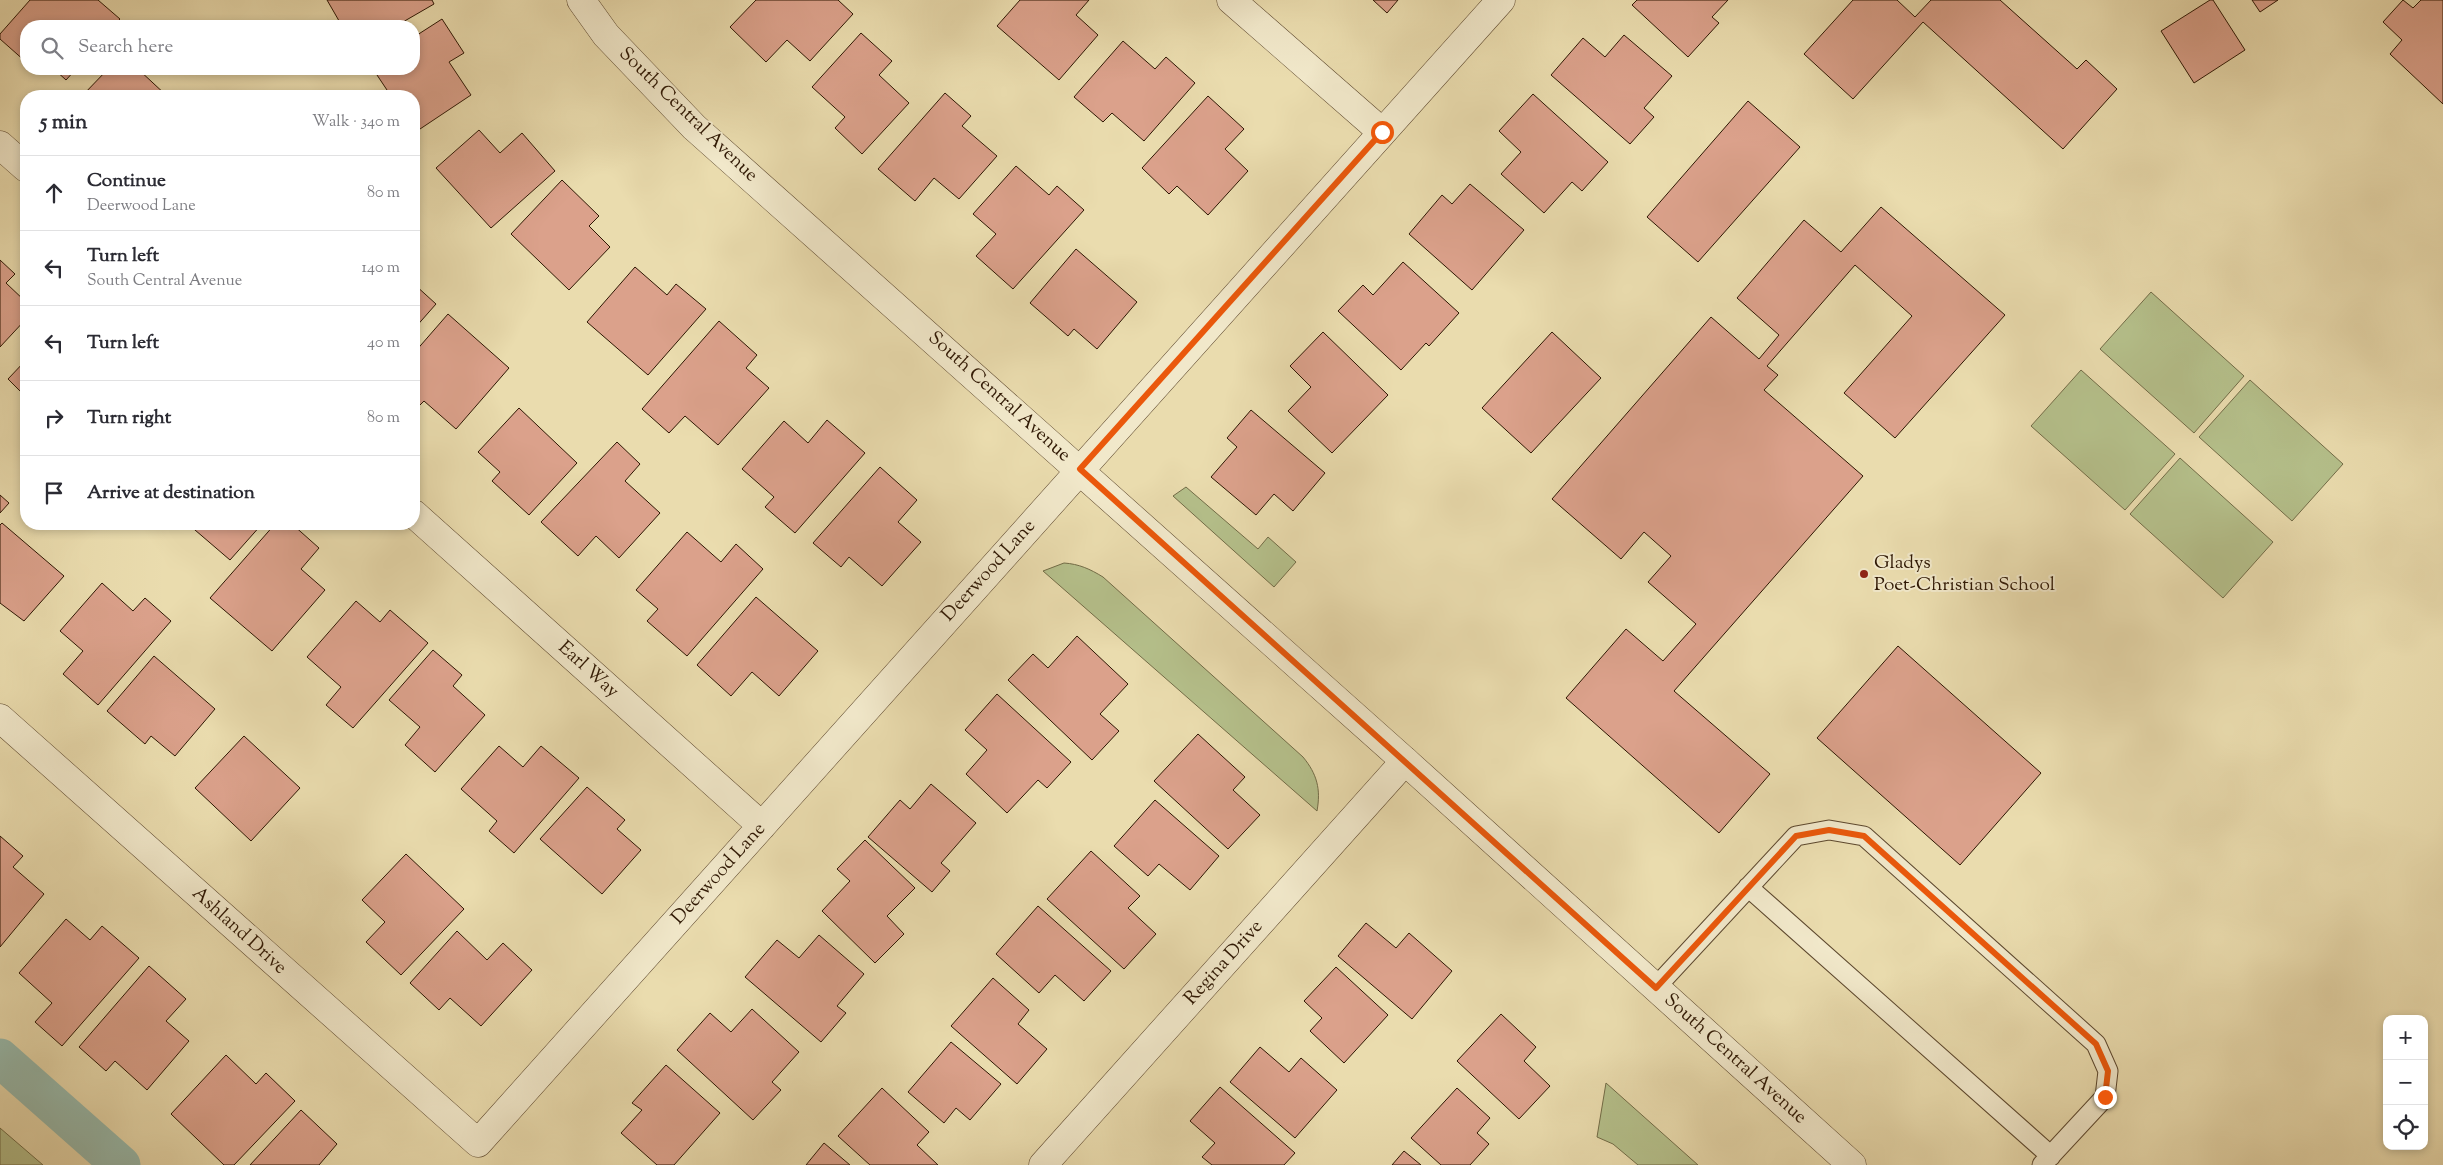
<!DOCTYPE html>
<html lang="en">
<head>
<meta charset="utf-8">
<style>
	:root { --surface:#fff; --page:#f2f2f3; --text:#2b2b33; --muted:#7c7c81; --line:#e1e1e2 }
	body { margin:0; font-family:"Sorts Mill Goudy",serif; background:var(--page); color:var(--text) }
	.controls { position:absolute; right:15px; bottom:15px; display:grid; overflow:hidden; border-radius:10px; box-shadow:0 2px 8px #0003 }
	.controls button { width:45px; height:45px; display:grid; place-items:center; padding:0; border:0; border-bottom:1px solid var(--line); background:var(--surface); color:var(--text); font:25px sans-serif }
	.stop { position:absolute; width:15px; height:15px; margin:-11px; border:4px solid #ea580c; border-radius:50%; background:#fff }
	.stop.end { background:#ea580c; border-color:#fff; box-shadow:0 1px 5px #0008 }
	.list { margin:0; padding:0; list-style:none }
	h2 { display:flex; justify-content:space-between; align-items:center; height:65px; margin:0; padding:0 20px; font-size:21px }
	h2 small { font-size:16px; font-weight:400; color:var(--muted) }
	.list li { display:grid; grid-template-columns:32px 1fr auto; gap:15px; align-items:center; box-sizing:border-box; height:75px; padding:0 20px; border-top:1px solid var(--line) }
	.list b { display:block; font-size:19px; white-space:nowrap }
	.list p { margin:0; font-size:16px; white-space:nowrap; color:var(--muted) }
	.list em { font-size:16px; font-style:normal; color:var(--muted) }
	.icon { flex:none; width:28px; height:28px; fill:none; stroke:currentColor; stroke-width:2; stroke-linecap:round; stroke-linejoin:round }
	.map { position:relative; flex:none; width:2443px; height:1165px; overflow:hidden }
	.search { position:absolute; background:var(--surface); box-shadow:0 2px 8px #0003; left:20px; top:20px; width:400px; height:55px; display:flex; align-items:center; gap:12px; box-sizing:border-box; padding:0 18px; border-radius:20px; color:var(--muted); font-size:19px }
	.panel { position:absolute; background:var(--surface); box-shadow:0 2px 8px #0003; left:20px; top:90px; width:400px; height:440px; border-radius:20px }
	.map>svg:first-child { display:block }
	.green { fill:#b5c08b; stroke:#726c47 }
	.lines { fill:none; stroke-linecap:round; stroke-linejoin:round }
	.canal { stroke:#98bbad; stroke-width:39 }
	.building { fill:#dba18b; stroke:#2e1703 }
	.service-casing { stroke:#5d482e; stroke-width:21 }
	.minor-casing { stroke:#5d482e; stroke-width:29 }
	.tertiary-casing { stroke:#5d482e; stroke-width:29 }
	.service { stroke:#f1e8ca; stroke-width:19 }
	.minor { stroke:#f1e8ca; stroke-width:28 }
	.tertiary { stroke:#f1e8ca; stroke-width:28 }
	.route { stroke:#ea580c; stroke-width:6 }
	.poi-dot { fill:#8f2418; stroke:#f1e8ca; stroke-width:2 }
	.labels { text-anchor:middle; dominant-baseline:central; stroke-width:4; stroke-linejoin:round; paint-order:stroke }
	.street-label { font-size:19px; fill:#2e1703; stroke:#f1e8ca }
	.poi-label { font-size:19px; fill:#2e1703; stroke:#f1e8ca; text-anchor:start }
</style>
</head>
<body>
<div class="map">
<svg width="2443" height="1165" viewBox="0 0 2443 1165">
	<rect width="100%" height="100%" fill="#eadcae"/>
	<filter id="stains"><feTurbulence type="fractalNoise" baseFrequency=".004" numOctaves="4"/><feColorMatrix values="0 0 0 0 .2 0 0 0 0 .09 0 0 0 0 .02 0 0 0 .5 -.17"/></filter>
	<radialGradient id="worn" r=".72"><stop offset=".6" stop-color="#630" stop-opacity="0"/><stop offset="1" stop-color="#630" stop-opacity=".3"/></radialGradient>
	<path class="green" d="M2151,292l93,84 -50,57 -94,-84z
		M2081,370l94,84 -50,56 -94,-84z
		M2250,380l93,84 -51,57 -93,-84z
		M2180,458l93,84 -50,56 -93,-84z
		M1186,487l72,62 10,-12 28,25 -22,25 -101,-91z
		M1064,563c15,1 26,6 39,14l200,180c14,17 18,32 14,54l-274,-240z
		M1606,1083l92,82h-60l-25,-21 -16,-7z
		M0,1128l43,37h-43z"/>
	<g class="lines">
		<path class="canal" d="M0,1058l121,107"/>
	</g>
	<path class="building" d="M30,0h68l22,19 -7,7h-87v36l-26,-23v-5z
		M327,0h105l2,4 -38,22h-54z
		M756,0h82l15,14 -43,47 -23,-21 -21,22 -36,-35z
		M1020,0h69l-13,15 22,20 -39,45 -62,-54z
		M1373,0h25l-11,13z
		M1637,0h91l-16,17 7,6 -31,34 -56,-52z
		M1853,0h44l18,17 16,-17h69l77,69 9,-9 31,29 -54,60 -140,-127 -70,77 -49,-45z
		M2210,0h3l32,50 -51,33 -33,-52z
		M2252,0h26l-18,12z
		M2403,0l10,8 8,-8h22v104l-53,-50 12,-14 -19,-18z
		M442,19l22,34 -15,9 22,33 -54,36 -3,-5v-30h-19l-3,-4 -3,1 -16,-24h41v-32z
		M861,33l31,28 -13,14 30,28 -47,51 -27,-26 10,-11 -33,-30z
		M1624,35l48,41 -28,32 10,9 -24,27 -79,-69 32,-37 22,19z
		M1123,41l32,28 11,-12 29,26 -51,58 -32,-28 -9,9 -29,-25z
		M54,69h22l-10,11z
		M108,69h30l29,27h-85z
		M945,93l26,23 -9,10 35,30 -38,43 -25,-21 -19,23 -37,-32z
		M1533,94l75,68 -26,29 -10,-9 -28,31 -43,-39 20,-22 -22,-21z
		M1208,96l36,33 -19,20 23,22 -40,44 -31,-29 -8,8 -27,-26z
		M1748,101l52,46 -102,115 -51,-45z
		M479,130l21,23 22,-20 33,38 -64,57 -55,-60z
		M1016,166l33,29 8,-9 27,24 -71,79 -37,-33 20,-22 -23,-20z
		M562,180l37,36 -10,10 21,21 -41,43 -58,-56z
		M1470,184l54,46 -52,60 -63,-56 33,-39 10,9z
		M1881,207l124,108 -110,123 -51,-45 68,-77 -57,-51 -88,101 11,9 -14,15 99,86 -189,215 96,83 -51,59 -153,-135 60,-69 37,32 33,-37 -48,-42 23,-26 -27,-24 -23,27 -69,-60 159,-182 48,42 20,-24 -42,-37 67,-78 37,32z
		M1076,249l61,53 -40,47 -23,-20 -6,7 -38,-33z
		M0,260l15,14 -9,9 20,19v17l-26,28z
		M1403,262l56,51 -30,33 -3,-3 -25,27 -63,-59 25,-26 10,10z
		M635,267l32,28 9,-11 30,25 -58,66 -61,-53z
		M414,284l22,20 -22,25z
		M448,314l61,54 -53,61 -32,-28 -10,10v-58z
		M719,321l38,34 -11,13 23,20 -51,57 -33,-29 -16,17 -27,-24z
		M1323,332l65,63 -56,58 -44,-42 23,-24 -21,-21z
		M1552,332l49,46 -70,75 -49,-45z
		M26,360v37l-18,-18z
		M519,408l58,55 -48,52 -37,-34 8,-9 -22,-20z
		M1251,410l74,63 -32,38 -19,-17 -18,21 -45,-38 26,-30 -10,-9z
		M827,420l38,33 -70,80 -30,-26 9,-10 -32,-28 42,-48 24,22z
		M617,442l23,22 -15,17 35,32 -41,45 -23,-22 -18,20 -37,-34z
		M880,467l37,33 -19,22 23,20 -39,44 -33,-29 -8,10 -28,-24z
		M0,495l9,8 -9,10z
		M2,523l62,53 -40,45 -24,-18v-78z
		M188,524h74l-32,36z
		M275,524h17l27,24 -18,21 24,21 -53,61 -62,-53z
		M687,532l34,30 15,-18 27,25 -76,87 -40,-35 11,-12 -22,-19z
		M102,583l31,28 12,-13 26,23 -73,84 -35,-31 20,-23 -23,-20z
		M756,597l62,54 -39,45 -27,-24 -21,24 -34,-31z
		M356,601l24,21 10,-12 38,33 -75,85 -27,-23 15,-18 -34,-30z
		M1077,636l51,48 -28,30 19,17 -27,29 -84,-80 25,-26 15,14z
		M1898,646l143,127 -81,92 -143,-127z
		M433,650l29,25 -9,11 32,29 -50,57 -30,-27 15,-18 -31,-27z
		M154,656l61,53 -40,47 -24,-20 -6,8 -38,-33z
		M997,694l74,68 -24,26 -9,-8 -31,33 -41,-39 21,-24 -22,-20z
		M1198,734l47,43 -12,13 27,25 -32,34 -74,-68z
		M244,736l56,52 -49,53 -56,-53z
		M499,746l24,21 18,-21 38,32 -65,75 -25,-22 8,-10 -36,-32z
		M931,784l45,39 -35,40 9,8 -18,21 -64,-55 32,-37 10,9z
		M587,787l38,33 -8,9 24,21 -39,44 -62,-55z
		M1155,800l64,56 -29,34 -31,-26 -11,12 -34,-30z
		M0,836l23,20 -10,11 31,27 -44,53z
		M865,840l50,48 -28,28 17,18 -29,29 -53,-52 28,-30 -13,-12z
		M1091,851l49,45 -12,12 28,26 -32,35 -77,-70z
		M406,854l58,55 -63,66 -35,-33 19,-20 -23,-22z
		M1038,906l73,65 -27,30 -29,-26 -16,18 -43,-39z
		M66,919l24,21 12,-14 37,32 -77,88 -27,-24 17,-19 -33,-30z
		M1366,923l30,25 13,-15 43,38 -40,48 -74,-63z
		M457,931l30,29 16,-17 29,27 -51,56 -31,-28 -11,12 -29,-27z
		M819,935l45,39 -27,32 9,7 -25,29 -76,-65 32,-37 22,18z
		M149,966l37,33 -20,22 23,20 -42,49 -32,-29 -9,10 -27,-24z
		M1336,967l52,48 -44,48 -34,-32 12,-13 -18,-17z
		M993,978l36,32 -11,14 29,25 -30,35 -66,-58z
		M752,1009l47,43 -27,30 9,8 -28,30 -76,-70 33,-37 21,19z
		M1501,1014l35,33 -12,14 26,25 -31,33 -62,-58z
		M951,1042l50,42 -31,36 -14,-12 -12,15 -36,-31z
		M1260,1047l29,25 12,-14 36,32 -42,48 -65,-56z
		M226,1055l30,29 10,-11 29,28 -61,64h-10l-53,-51z
		M666,1065l54,48 -46,52h-17l-36,-32 21,-23 -10,-7z
		M1220,1087l75,66 -11,12h-72l-10,-8 13,-14 -25,-22z
		M882,1088l47,44 -12,13 21,20h-68l-32,-29z
		M1457,1088l33,30 -13,15 12,11 -19,21h-29l-30,-27z
		M301,1110l36,34 -18,21h-69z
		M824,1143l26,22h-44z
		M1404,1151l17,14h-29z"/>
	<g class="lines">
		<defs>
			<path id="service" d="M1748,887l303,269
				M1656,987l140,-151 33,-6 35,6 232,208 12,27 -3,26 -63,68"/>
			<path id="minor" d="M1231,0l151,132
				M0,145l26,23
				M414,514l348,312
				M0,718l478,425 1023,-1143
				M1043,1165l362,-404"/>
			<path id="tertiary" d="M581,0l25,35 88,92 711,634 447,404"/>
		</defs>
		<use href="#service" class="service-casing"/>
		<use href="#minor" class="minor-casing"/>
		<use href="#tertiary" class="tertiary-casing"/>
		<use href="#service" class="service"/>
		<use href="#minor" class="minor"/>
		<use href="#tertiary" class="tertiary"/>
	</g>
	<g class="lines">
		<path class="route" d="M1382,132l-302,337 576,519 140,-152 33,-6 35,6 232,208 12,27 -3,26"/>
	</g>
	<circle class="poi-dot" cx="1864" cy="574" r="5"/>
	<g class="labels">
		<g class="street-label">
			<text transform="translate(688 115) rotate(44)">South Central Avenue</text>
			<text transform="translate(999 397) rotate(42)">South Central Avenue</text>
			<text transform="translate(989 571) rotate(-48)">Deerwood Lane</text>
			<text transform="translate(588 670) rotate(42)">Earl Way</text>
			<text transform="translate(719 874) rotate(-48)">Deerwood Lane</text>
			<text transform="translate(239 931) rotate(42)">Ashland Drive</text>
			<text transform="translate(1224 963) rotate(-48)">Regina Drive</text>
			<text transform="translate(1735 1059) rotate(42)">South Central Avenue</text>
		</g>
		<g class="poi-label">
			<text x="1874" y="563">Gladys<tspan x="1874" dy="22">Poet-Christian School</tspan></text>
		</g>
	</g>
	<rect width="100%" height="100%" filter="url(#stains)"/>
	<rect width="100%" height="100%" fill="url(#worn)"/>
</svg>
<div class="controls">
<button>+</button>
<button>−</button>
<button><svg class="icon" aria-label="locate" viewBox="0 0 24 24"><circle cx="12" cy="12" r="6"/><path d="M12 2v4M12 18v4M2 12h4M18 12h4"/></svg></button>
</div>
<div class="stop" style="left:1382px;top:132px"></div>
<div class="stop end" style="left:2105px;top:1097px"></div>
<div class="search"><svg class="icon" aria-label="search" viewBox="0 0 24 24"><circle cx="10" cy="10" r="6"/><path d="M15 15l6 6"/></svg>Search here</div>
<section class="panel">
<h2>5 min<small>Walk · 340 m</small></h2>
<ul class="list">
<li><svg class="icon" aria-label="ahead" viewBox="0 0 24 24"><path d="M12 20V5M6 11l6-6 6 6"/></svg><div><b>Continue</b><p>Deerwood Lane</p></div><em>80 m</em></li>
<li><svg class="icon" aria-label="left" viewBox="0 0 24 24"><path d="M17 20v-9H6M10 6l-5 5 5 5"/></svg><div><b>Turn left</b><p>South Central Avenue</p></div><em>140 m</em></li>
<li><svg class="icon" aria-label="left" viewBox="0 0 24 24"><path d="M17 20v-9H6M10 6l-5 5 5 5"/></svg><div><b>Turn left</b></div><em>40 m</em></li>
<li><svg class="icon" aria-label="right" viewBox="0 0 24 24"><path d="M7 20v-9h11M14 6l5 5-5 5"/></svg><div><b>Turn right</b></div><em>80 m</em></li>
<li><svg class="icon" aria-label="arrive" viewBox="0 0 24 24"><path d="M6 21V4h12l-3 4 3 4H6"/></svg><div><b>Arrive at destination</b></div></li>
</ul>
</section>
</div>
</body>
</html>
